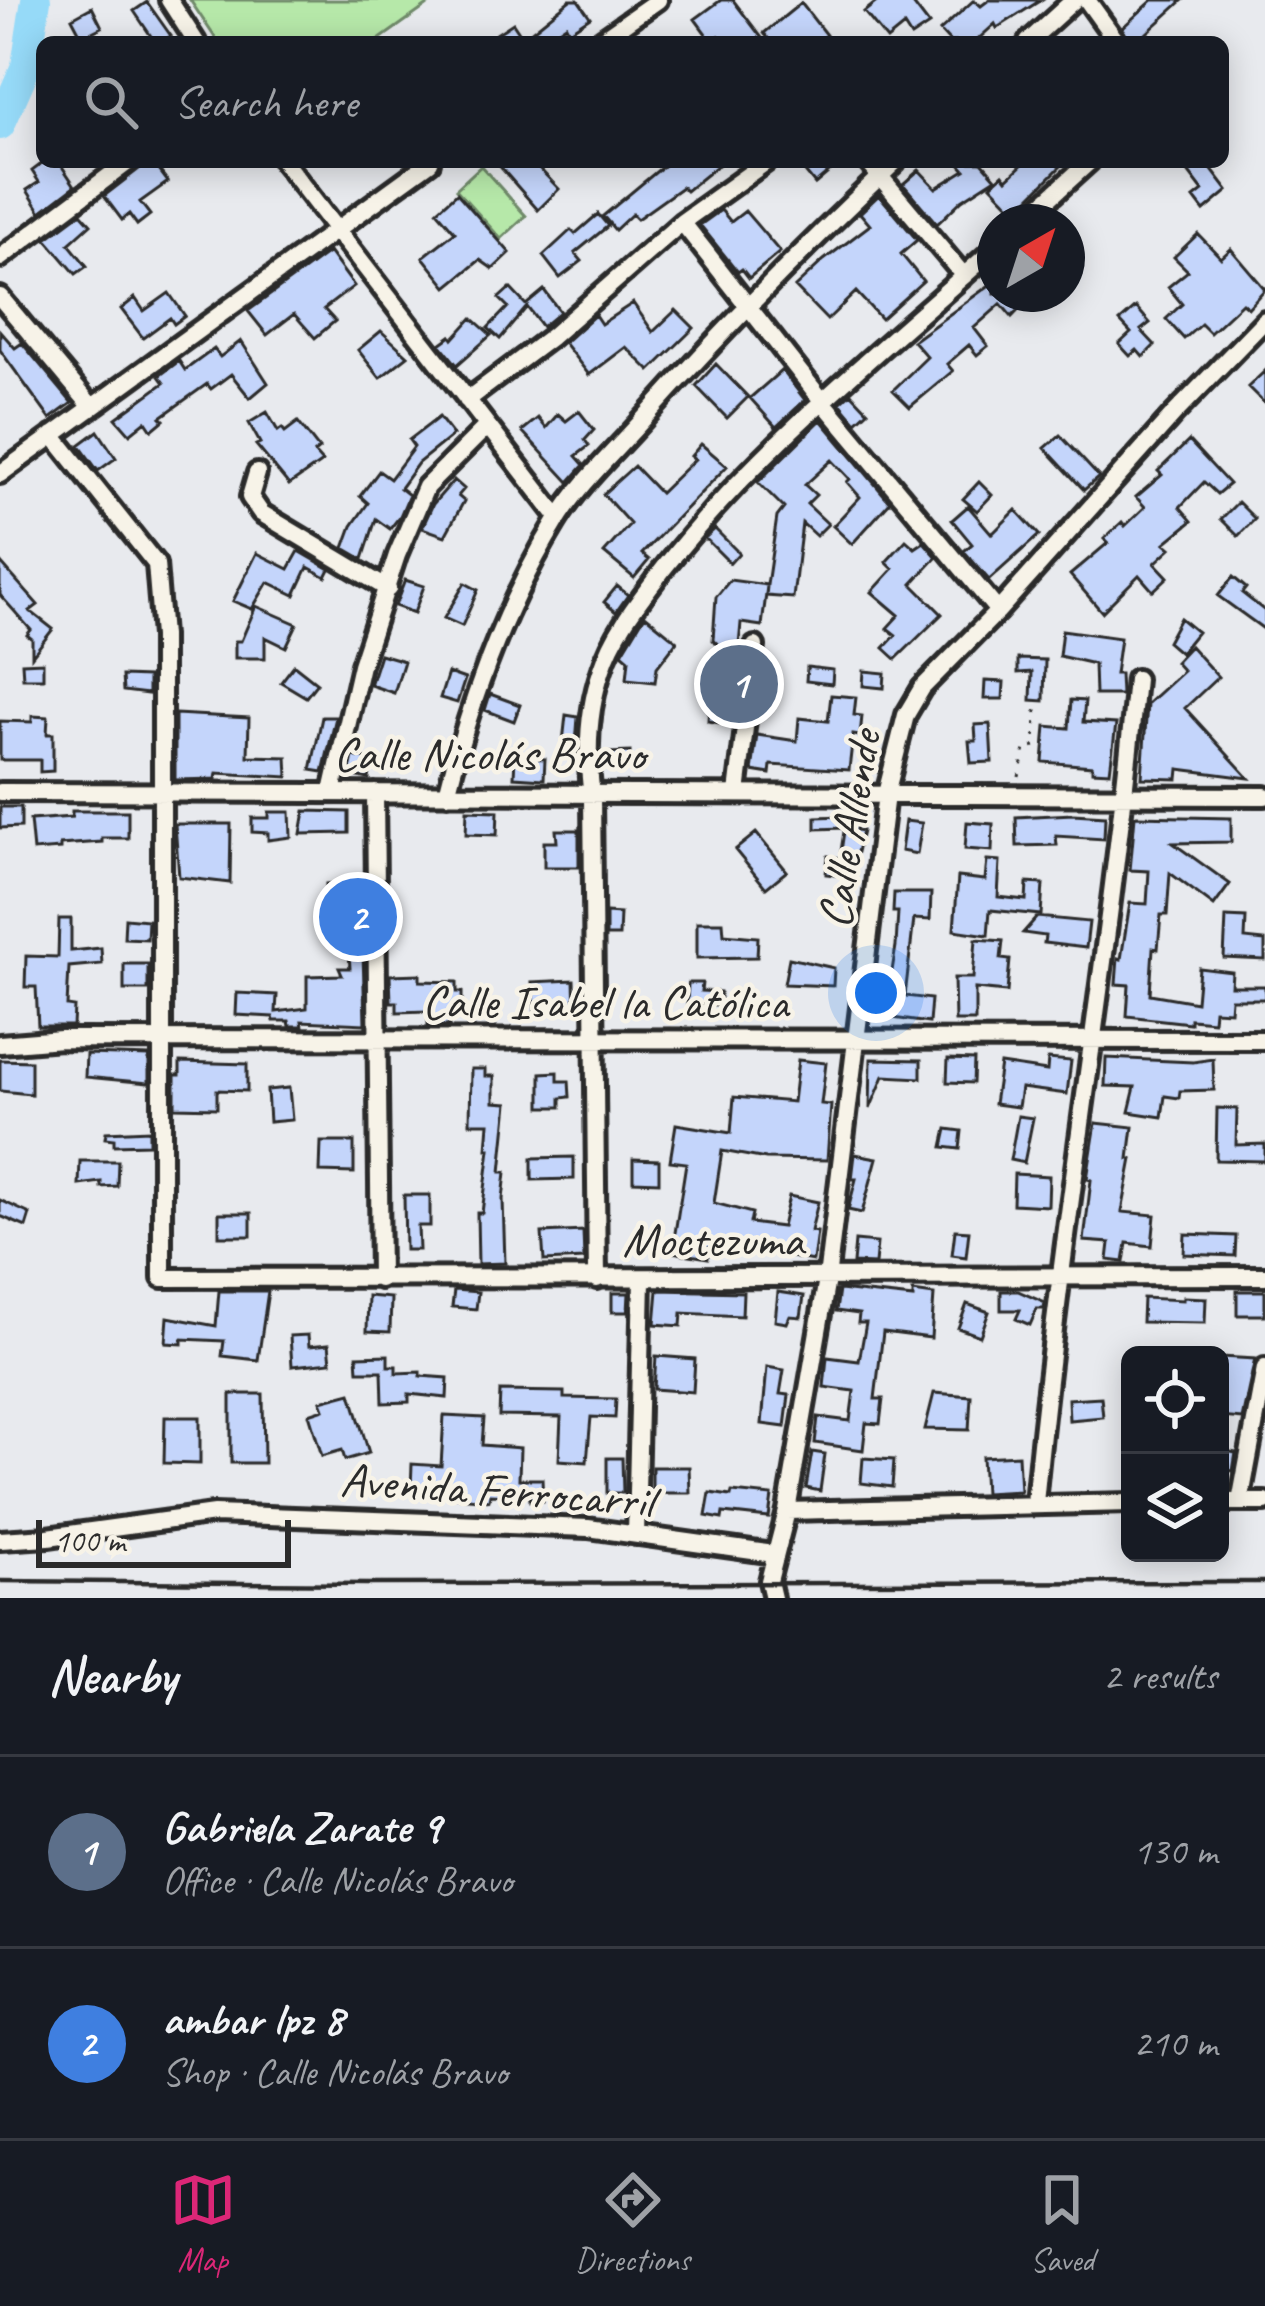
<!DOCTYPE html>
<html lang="en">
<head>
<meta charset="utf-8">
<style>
	:root { --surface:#171b24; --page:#242831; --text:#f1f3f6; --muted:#9ea1a6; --line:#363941; --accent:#db2777 }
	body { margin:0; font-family:Caveat,sans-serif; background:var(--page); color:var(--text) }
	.controls { position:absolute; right:36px; bottom:36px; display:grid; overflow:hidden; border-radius:18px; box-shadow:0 6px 30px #0003 }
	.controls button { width:108px; height:108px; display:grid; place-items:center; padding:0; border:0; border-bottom:3px solid var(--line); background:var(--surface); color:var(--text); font:60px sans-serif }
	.compass { position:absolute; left:977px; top:204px; width:108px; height:108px; border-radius:50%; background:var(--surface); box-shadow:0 6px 30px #0003; rotate:39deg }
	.scale { position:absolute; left:36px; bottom:30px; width:255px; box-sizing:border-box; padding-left:12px; border:6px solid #2b2b2b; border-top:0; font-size:33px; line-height:42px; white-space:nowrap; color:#2b2b2b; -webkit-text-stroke:9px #f7f3e8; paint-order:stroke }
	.you { position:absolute; left:876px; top:993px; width:42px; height:42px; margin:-30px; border:9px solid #fff; border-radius:50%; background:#1a73e8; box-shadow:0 0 0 18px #1a73e833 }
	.badge { display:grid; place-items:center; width:78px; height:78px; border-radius:50%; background:var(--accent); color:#fff; font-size:39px; font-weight:700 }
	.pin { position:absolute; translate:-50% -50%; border:6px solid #fff; box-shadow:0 3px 12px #0006 }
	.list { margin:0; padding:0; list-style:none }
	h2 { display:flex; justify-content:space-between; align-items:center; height:156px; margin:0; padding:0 48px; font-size:51px }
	h2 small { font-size:39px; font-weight:400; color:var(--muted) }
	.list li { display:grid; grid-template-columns:78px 1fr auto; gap:36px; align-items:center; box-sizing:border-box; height:192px; padding:0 48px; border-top:3px solid var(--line) }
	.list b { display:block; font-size:45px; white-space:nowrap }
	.list p { margin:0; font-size:39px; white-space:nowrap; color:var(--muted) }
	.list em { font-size:39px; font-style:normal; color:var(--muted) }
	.icon { flex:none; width:66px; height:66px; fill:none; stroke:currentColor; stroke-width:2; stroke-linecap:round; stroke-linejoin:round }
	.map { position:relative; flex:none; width:1265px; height:1598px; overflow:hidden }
	.search { position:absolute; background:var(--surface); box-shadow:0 6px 30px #0003; left:36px; right:36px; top:36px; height:132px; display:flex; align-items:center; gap:30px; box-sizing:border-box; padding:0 42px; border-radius:18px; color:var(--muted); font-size:45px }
	.sheet { height:540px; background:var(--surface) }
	nav { display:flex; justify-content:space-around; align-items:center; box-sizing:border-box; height:168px; border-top:3px solid var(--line); background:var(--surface); font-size:33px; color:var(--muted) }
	nav a { display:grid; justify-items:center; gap:6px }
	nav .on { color:var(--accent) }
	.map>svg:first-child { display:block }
	.green { fill:#b6e8a9; stroke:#708a6a; stroke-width:3 }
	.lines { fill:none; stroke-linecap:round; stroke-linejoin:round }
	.river { stroke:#96daf8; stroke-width:30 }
	.building { fill:#c4d5fb; stroke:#2b2b2b; stroke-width:3 }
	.minor-casing { stroke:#2b2b2b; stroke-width:26 }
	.path { stroke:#2b2b2b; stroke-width:3; stroke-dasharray:3 9; stroke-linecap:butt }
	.minor { stroke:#f7f3e8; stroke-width:16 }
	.rail { stroke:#2b2b2b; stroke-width:4.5 }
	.labels { text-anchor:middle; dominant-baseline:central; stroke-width:9; stroke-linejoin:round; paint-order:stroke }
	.street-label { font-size:48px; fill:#2b2b2b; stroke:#f7f3e8 }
</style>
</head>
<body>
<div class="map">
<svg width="1265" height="1598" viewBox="0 0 1265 1598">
	<rect width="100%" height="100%" fill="#e8eaee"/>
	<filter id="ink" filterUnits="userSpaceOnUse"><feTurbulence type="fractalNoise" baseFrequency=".00833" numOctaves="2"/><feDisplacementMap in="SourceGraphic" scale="24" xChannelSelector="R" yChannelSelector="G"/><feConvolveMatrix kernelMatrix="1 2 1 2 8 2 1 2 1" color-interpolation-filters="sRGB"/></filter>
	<g filter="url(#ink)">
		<path class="green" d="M190,0h245l-59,42h-158z
			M481,166l45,50 -25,23 -45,-50z"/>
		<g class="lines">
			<path class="river" d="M0,125l26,-59 10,-66"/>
		</g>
		<path class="building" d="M570,0h8l12,17 -21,14 -3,-6 -25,17h-57l29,-19 10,15z
			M721,0h12l32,42h-41l-5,-6 -7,6 -17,-23z
			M879,0h31l19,25 -18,12 -7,-11 -17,14 -23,-28z
			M974,0l7,6 8,-6h52l-44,28 -2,-4 -20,18h-25l-10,-11z
			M1153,0h30l-46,42h-7l-8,-14z
			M147,2l24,34 -10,6h-6l-21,-31z
			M801,3l25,32 -9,7h-46l-7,-9z
			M92,7l10,20 -20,10 -10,-19z
			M44,162h15l16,24 -34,26 -14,-22 12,-8 -7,-11z
			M148,162h5l15,20 -28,20 10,13 -13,10 -8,-11 -7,6 -18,-24z
			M496,162h37l26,27 -21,21z
			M668,162h54l-36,29 -4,-4 -45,32 -5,-5 -17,16 -12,-14z
			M797,162h44l-26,22z
			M958,162h24l14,16 -34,22 -25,24 -34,-40 16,-14 17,18 29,-18z
			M1025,162h40l-49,49 -25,-26 12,-11 4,5z
			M1181,162h25l22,29 -24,20 -10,-13 9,-7z
			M457,193l53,60 -17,16 -13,-9 -33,27 -24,-30 32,-25 -18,-21z
			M879,195l38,45 -16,14 22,27 -42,38 -25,-27 -29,28 -32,-33 29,-27 46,-35 -10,-12z
			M721,210l10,12 14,-11 35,41 -31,26 -7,-9 -4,3 -38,-47z
			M81,213l10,11 -22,20 18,22 -11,8 -30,-35z
			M598,214l10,12 -33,27 7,8 -22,17 -17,-22 28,-26 4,4z
			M1198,234l23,24 10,-9 34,40 -17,19 -6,-5 -32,30 -9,-9 -17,15 -18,-20 16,-15 -14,-17 20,-16 -14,-14z
			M329,252l25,34 -30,23 11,12 -20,17 -21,-24 -27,21 -19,-24z
			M995,281v13h39l-22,23 -11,-13 -27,24 14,18 -11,9 -8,-10 -22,19 6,7 -43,36 -17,-17 34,-33 -14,-16z
			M510,288l16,17 18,-15 16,22 -18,15 -15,-20 -27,32 -12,-11 20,-21 -9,-9z
			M169,293l16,23 -11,8 -4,-6 -27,20 -22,-29 14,-11 9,13z
			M633,303l20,29 23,-22 18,18 -44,43 -24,-24 -37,28 -25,-32 31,-28 6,9z
			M1136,307l14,16 -9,7 14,15 -12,12 -6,-7 -7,6 -11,-12 12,-11 -11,-12z
			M472,318l19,17 -34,30 -17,-21 11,-8 2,3z
			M0,331l15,17 7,-5 50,60 -22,16 -50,-69z
			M381,331l27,25 -28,22 -22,-28z
			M241,341l27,42 -18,15 -19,-24 -20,15 -4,-5 -46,33 3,3 -12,10 -6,-9 -16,13 -14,-16 48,-35 -5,-7 20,-15 6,9 29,-21 6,8z
			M716,364l32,33 -21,21 -31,-32z
			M782,370l23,30 -29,27 -26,-29z
			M1265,371v33l-17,-17z
			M851,393l17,18 -12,11 -16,-19z
			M579,411l15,19 -9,10 4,6 -13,10 8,9 -15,17 -47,-51 16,-13 8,10 12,-14 8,7z
			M267,412l11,19 4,-3 3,4 13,-10 21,27 -5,4 8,9 -33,23 -33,-40 4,-2 -11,-20z
			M439,417l14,18 -35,28 -18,25 9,7 -9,21 -10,13 -14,-10 -13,40 -19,-11 8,-22 16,-23 -8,-7 19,-25 11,8 24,-32 -5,-7z
			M821,420l69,82 -38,42 -19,-18 27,-29 -13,-15 3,-3 -18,-19 -27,25 11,10 -9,9 21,20 -12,12 -14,-13 -9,75 -27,-2 1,-10 -5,40 -21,-3 -9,102 -24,-4 3,-48 17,-20 -15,-13 3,-43 14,-17 37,5 10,-68 7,-9 -26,-26z
			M98,431l18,27 -18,13 -19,-26z
			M1060,435l39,42 -15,13 -39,-42z
			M1189,441l40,43 -12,10 -13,-12 -24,25 12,14 -27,22 6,5 -16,15 13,14 -15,14 -14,-16 -37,37 -32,-37 38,-32 -4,-4 18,-17 3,4 20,-19 -9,-10 26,-22 -4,-4z
			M701,444l26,22 -85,88 7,6 -15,18 -30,-25 26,-29 -27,-30 31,-28 26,27 35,-34 -4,-3z
			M454,480l10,9 -6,7 6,5 -19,35 -23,-8 11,-24z
			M979,482l13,13 -15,16 -14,-12z
			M1238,502l17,17 -17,17 -17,-17z
			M968,506l24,28 24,-24 23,25 -50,45 -25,-29 8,-7 -20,-24z
			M715,529l24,24 -9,10 -25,-25z
			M906,540l9,8 9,-6 13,15 -25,27 30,30 -46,45 -12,-11 12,-13 -9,-7 12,-13 -27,-23 21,-23 -7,-7z
			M299,551l31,18 -4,8 -18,-10 -13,28 -27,-13 -16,27 -19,-8 24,-48 32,16z
			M0,562l38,43 -8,6 23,18 -21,27v-17l-5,-4 4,-5 -31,-35z
			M1233,577l13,11 -4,5 23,18v19l-47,-34z
			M405,580l19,6 -10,27 -19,-7z
			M465,583l13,7 -16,36 -18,-8z
			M617,586l11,9 -12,17 -12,-10z
			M256,606l41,18 -11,23 -21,-10v21h-30v-17h6z
			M645,615l32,26 -20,26 -2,15 -28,-3 2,-20 -7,-6z
			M1180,618l17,14 -17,21 -13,-11z
			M1062,630l58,8 -5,36h5l1,21h-26l-1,-31 -35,-8z
			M1190,646l28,31 -33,31 64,70 -70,-9 -1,10 -36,-1 5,-74 36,-33 -8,-9z
			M380,654l24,7 -10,32 -24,-8z
			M1018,659l27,1 -1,41 -13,-1 1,-28 -14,1z
			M43,662v16h-20l-1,-15z
			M294,665l23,18 -11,14 -25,-15z
			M807,667l26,3 -1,14 -26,-3z
			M864,671l21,2 -1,15 -21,-2z
			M448,673l17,6 -8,24 -17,-5z
			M122,676l26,1v17l-25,-3z
			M985,681l19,1 -1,17h-19z
			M490,694l30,11 -6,16 -29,-11z
			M831,695l25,2 -2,18 8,1 -2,20 -7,-1 -4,35 -78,-5 -1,9 -18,-3 5,-36 40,6 2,-23 29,3z
			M1071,700l14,1 -2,21 33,2 -6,48 -18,-1v-5l-49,-4 3,-36 23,2z
			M175,714l74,4 -1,38 39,1 1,20 -71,-4 -1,6 -41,1z
			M566,715l12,2 -2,27 -13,-2z
			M32,716l16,1 -1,17h6v37l-13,1v-12h-40v-39l32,1z
			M322,717h14l-13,55 -12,-2z
			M990,724l2,38 -21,1 -2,-22h7l-1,-16z
			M630,752v16l-21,1 -1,-16z
			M353,756l19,4 -3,19 -20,-4z
			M515,757l30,2 -1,20 -30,-2z
			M0,807h21v20l-21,1z
			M467,810l31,1 -1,24 -31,-1z
			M72,811h56v27h-26v4l-42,3v4l-27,2 -3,-31 42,-3z
			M305,811l44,1v21l-48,1z
			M269,812h21l1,25 -23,3v-7l-16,-1v-14h17z
			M1073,814l32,2 -1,23 -48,-3 1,9 -40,1 -1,-29z
			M844,816v12l-28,1v-12z
			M1135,816l96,2v24l-58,1 57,41 -16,22 -44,-33 -3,42h-6l-3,34 -5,-1 -3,46 46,8 3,-34 33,4 -1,14h34v13h-34l-1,12 -16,-1 -1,11 -23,-2v4l-63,-7 2,-31 -13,-1 2,-26 3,1 9,-56 17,1 2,-33 -19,-1z
			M846,818l11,2 -1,10 6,1 -11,46 -25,-3 2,-18 12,2z
			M905,821l17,2 -5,31 -16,-3z
			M967,822l26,2 -1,27 -27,-2z
			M175,824h56l-1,59 -51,-6z
			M556,830h23v37h-35v-25h13z
			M756,833l31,38 -21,17 -31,-38z
			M987,860l13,1 -2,36 28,3 1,-17 16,1 -2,31 -51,-5 -2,25 -34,-5 4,-53 27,3z
			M362,882l1,36 -44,2 -1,-20h8v-16z
			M894,893h37l-1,27 -16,-1 -9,77 26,3 -2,24 -51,-7 4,-21 6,1 8,-50 2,-34h-5z
			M606,913l14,1 -1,22h-13z
			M1037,917l52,5 -3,26 -42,-5 1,-7 -22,-3z
			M1226,917l20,1 -1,21 20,2v19l-41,-2z
			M125,918l23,2 -1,19 -23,-1z
			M59,919h12v32l30,-3 1,16 -33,3 -2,39 7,1 -1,19h-35l-2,-39h-11l1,-31 32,1z
			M697,922h26l1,12 34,3 -1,20 -60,1z
			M976,939l27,2 -2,18 9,1 -3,32 -32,-3v32h-20l-1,-43h19z
			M363,952l2,72 -63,-3 1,5h-13l-1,-5h-15l-1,-4 -37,-2 1,-22 40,2 -1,17 31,-4v-32l35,-1 -3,-7h11l-1,-15z
			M789,958l45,10 -1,18 -49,-2z
			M124,964h24v26h-24z
			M420,974v7l37,1v10h5v25l-13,-1v10h-21v-15l-31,1v-10h-6l-1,-27z
			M574,980l1,31 -40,1 -3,-30z
			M688,983h14l-1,8 19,1v13l-33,-1z
			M86,1054l63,2v27l-64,-6z
			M1106,1058l87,4 20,-3 1,31 -34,1 -1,7 -14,-2 -3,21 -33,-5 6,-25 -30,-1z
			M871,1059l50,1v18l-37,-2 -14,33z
			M948,1059l26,1 -1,23 -26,-1z
			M1048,1059l23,2 -4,33 -46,-6 -3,19 -24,-3 6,-40 47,7z
			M0,1060l31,1v33l-31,-3z
			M798,1060l28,3 -5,41 10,1 -4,55 -61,-1 -44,-8 -8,52 38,10 -2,10 32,4 7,-31 29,6 -7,29 6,1 -4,29 -81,-15 -1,8 -22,-6 -1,10 -36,-6 14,-89 -16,-2 6,-37 55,9 3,-36 59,5z
			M180,1062l67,2v27l-30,-1v18l-42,-1v-32h5z
			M471,1069h14v7h9v26l14,1 -7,69h5l-3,27 2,64 -27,1 -1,-51h5l8,-64h-3l2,-26h-19z
			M558,1072v9h11l1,16 -9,1v9h-20v-34z
			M289,1088l3,32 -23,2 -2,-32z
			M1217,1108l20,1 -1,36 29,-1v17l-49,-1z
			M1018,1116l15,2 -9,45 -14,-3z
			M1096,1123l37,4 -4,32h3l-10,53 33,3 -3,31 -25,-3 -3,19 -16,-2 2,-17 -26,-2 7,-61 -4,-1z
			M947,1129l15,2 -2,18 -17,-2z
			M149,1130v14l-35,1v-6l-9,-1 1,-6z
			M321,1142h33v31l-34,-1z
			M855,1154l22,4 -15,55 -14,-3 8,-31h-4z
			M574,1157v22l-42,1v-22z
			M633,1159l26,1v22l-26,-1z
			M80,1161h38l-1,25 -16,1v-5l-22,3z
			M1014,1174l35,2 -1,30 -35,-2z
			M404,1195h26v31h-12l1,24h-14z
			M0,1200l30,14 -4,13 -26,-11z
			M219,1213h32v23h-32z
			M955,1230l14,1 -3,26 -14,-2z
			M583,1231l1,28 -40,2 -2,-28z
			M1185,1234l51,2 -1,20 -51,-2z
			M855,1241l22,2 -2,21 -22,-1z
			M454,1290l24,2 -2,17 -24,-2z
			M658,1290l85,2 -1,24 -60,-3 -1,13 -26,-2z
			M839,1290l74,8v-6l21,3 -3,43 -48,-6 -8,67h8l-3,25 -14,-1 -3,27 -48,-7 3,-26 32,4 4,-30 -30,-4 3,-30 32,4 7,-38h-8l1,-9 -23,-3z
			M219,1291h49l-10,69 -36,-4 2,-15 -42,-2v5l-16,-1 2,-26 48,9z
			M1001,1291h17l27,12 -1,6h-7l-7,16 -14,-6 4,-9h-19z
			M1237,1291h28v24h-28z
			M778,1292l26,4 -3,21 -11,-1 -3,7 -12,-2z
			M612,1293h17l-1,19h-16z
			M368,1296l23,2 -1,34 -23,-1z
			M1183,1297l23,1 -1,25 -63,-1 1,-24 40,2z
			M967,1304l22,8 -9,24 -22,-8z
			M308,1335l1,11 20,-2 2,18 -39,4 -2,-30z
			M388,1355v11h8v7l25,-1v4l27,2 -1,20 -38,-4v8l-26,1 -1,-32h-24l-1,-15z
			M656,1356l39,3 -2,33 -39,-3z
			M1220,1357l35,2 -13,60 -22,-2z
			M767,1367l17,3 -4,24 9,1 -4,32 -23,-3z
			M500,1391l64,1v6l52,1 -1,19 -24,-1 -4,45 -28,-2 2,-43 -62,-1z
			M351,1393l18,60 -24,7 -3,-10 -20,6 -13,-42 15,-5 -3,-8z
			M934,1393l37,3 -2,34 -44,-1z
			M231,1394h32l1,69h-33z
			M1101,1397l2,20 -34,3 -1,-21z
			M444,1416l40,2 -2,27 38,3 -1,31h23l1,22h-13v-5l-40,-2 -1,6 -33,-3v-6l-45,-3 1,-24 29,2z
			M165,1417h35v47l-36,-1z
			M1220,1450l16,3 -3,18 -13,-2z
			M812,1452l13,2 -5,37 -14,-3z
			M1018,1455l2,36 -36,2 -2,-36z
			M607,1458h15l1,35h-16z
			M863,1458l31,2 -2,27 -31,-4z
			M652,1467h37l1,26h-38z
			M732,1492l40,4 -3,22 -46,-5 -1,6 -16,-3 4,-23 21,3z"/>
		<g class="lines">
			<defs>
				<path id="minor" d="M169,0l27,42
					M1087,0l30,42
					M598,42l60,-42
					M1028,42l46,-42
					M284,162l274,355
					M868,162l96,114
					M682,222l142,181 174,208
					M1023,222l66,-60
					M0,258l128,-96
					M0,297l92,110
					M467,400l84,-63 131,-115 84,-60
					M53,435l103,129 6,72v642l1103,-2
					M257,473l-7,24 11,16 127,76
					M0,474l430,-312
					M0,792l1265,4
					M332,792l29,-127 36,-110 29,-68 61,-61
					M375,793l5,486
					M737,793l18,-147
					M447,794c23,-93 59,-190 109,-272 21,-35 55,-67 83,-98 81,-91 167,-178 256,-262
					M0,1044l61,-5 1204,1
					M597,1279l-5,-483c-6,-43 -5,-84 10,-127 12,-38 38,-69 62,-101 94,-120 218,-218 331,-320
					M1220,1502h45
					M1240,1502l25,-134
					M1035,1503c26,-275 75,-548 101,-824
					M787,1511l343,-8
					M636,1535l6,-256
					M0,1540l48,-3 166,-23 374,14 186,26
					M773,1598l-4,-17 18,-70 40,-232 59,-485 20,-79 16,-27 76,-77 176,-197 91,-94"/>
			</defs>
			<use href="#minor" class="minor-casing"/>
			<path class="path" d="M1019,777l6,-28 10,-3 1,-36"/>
			<use href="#minor" class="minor"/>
			<path class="rail" d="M0,1581l369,3 896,-2"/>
		</g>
	</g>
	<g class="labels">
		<g class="street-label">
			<text x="489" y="754">Calle Nicolás Bravo</text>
			<text transform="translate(849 829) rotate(-81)">Calle Allende</text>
			<text x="605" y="1002">Calle Isabel la Católica</text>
			<text x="713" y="1240">Moctezuma</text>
			<text transform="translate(497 1490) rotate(4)">Avenida Ferrocarril</text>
		</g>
	</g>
</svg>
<div class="controls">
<button><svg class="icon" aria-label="locate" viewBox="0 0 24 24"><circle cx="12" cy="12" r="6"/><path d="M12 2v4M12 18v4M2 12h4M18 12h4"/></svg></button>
<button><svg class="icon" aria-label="layers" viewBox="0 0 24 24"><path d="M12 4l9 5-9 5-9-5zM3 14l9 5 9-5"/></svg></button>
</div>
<svg class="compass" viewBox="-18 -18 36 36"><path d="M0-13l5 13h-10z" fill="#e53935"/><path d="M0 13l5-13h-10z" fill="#9ea1a6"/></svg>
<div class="scale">100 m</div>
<div class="you"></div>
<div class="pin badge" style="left:739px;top:684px;background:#5c6f8a">1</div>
<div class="pin badge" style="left:358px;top:917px;background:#3f7fe0">2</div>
<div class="search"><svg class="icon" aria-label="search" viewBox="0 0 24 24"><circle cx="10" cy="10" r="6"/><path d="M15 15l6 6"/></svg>Search here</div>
</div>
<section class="sheet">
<h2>Nearby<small>2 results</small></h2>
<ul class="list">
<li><span class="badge" style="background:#5c6f8a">1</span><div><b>Gabriela Zarate 9</b><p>Office · Calle Nicolás Bravo</p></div><em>130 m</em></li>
<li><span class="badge" style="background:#3f7fe0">2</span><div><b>ambar lpz 8</b><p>Shop · Calle Nicolás Bravo</p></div><em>210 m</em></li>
</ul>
</section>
<nav>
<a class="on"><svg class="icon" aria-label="map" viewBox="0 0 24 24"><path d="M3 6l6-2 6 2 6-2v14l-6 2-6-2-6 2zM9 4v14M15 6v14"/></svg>Map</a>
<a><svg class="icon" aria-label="directions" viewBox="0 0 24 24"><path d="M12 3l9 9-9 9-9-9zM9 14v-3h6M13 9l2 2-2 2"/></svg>Directions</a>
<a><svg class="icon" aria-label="saved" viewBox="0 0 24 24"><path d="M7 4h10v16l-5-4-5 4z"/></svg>Saved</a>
</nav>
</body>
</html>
